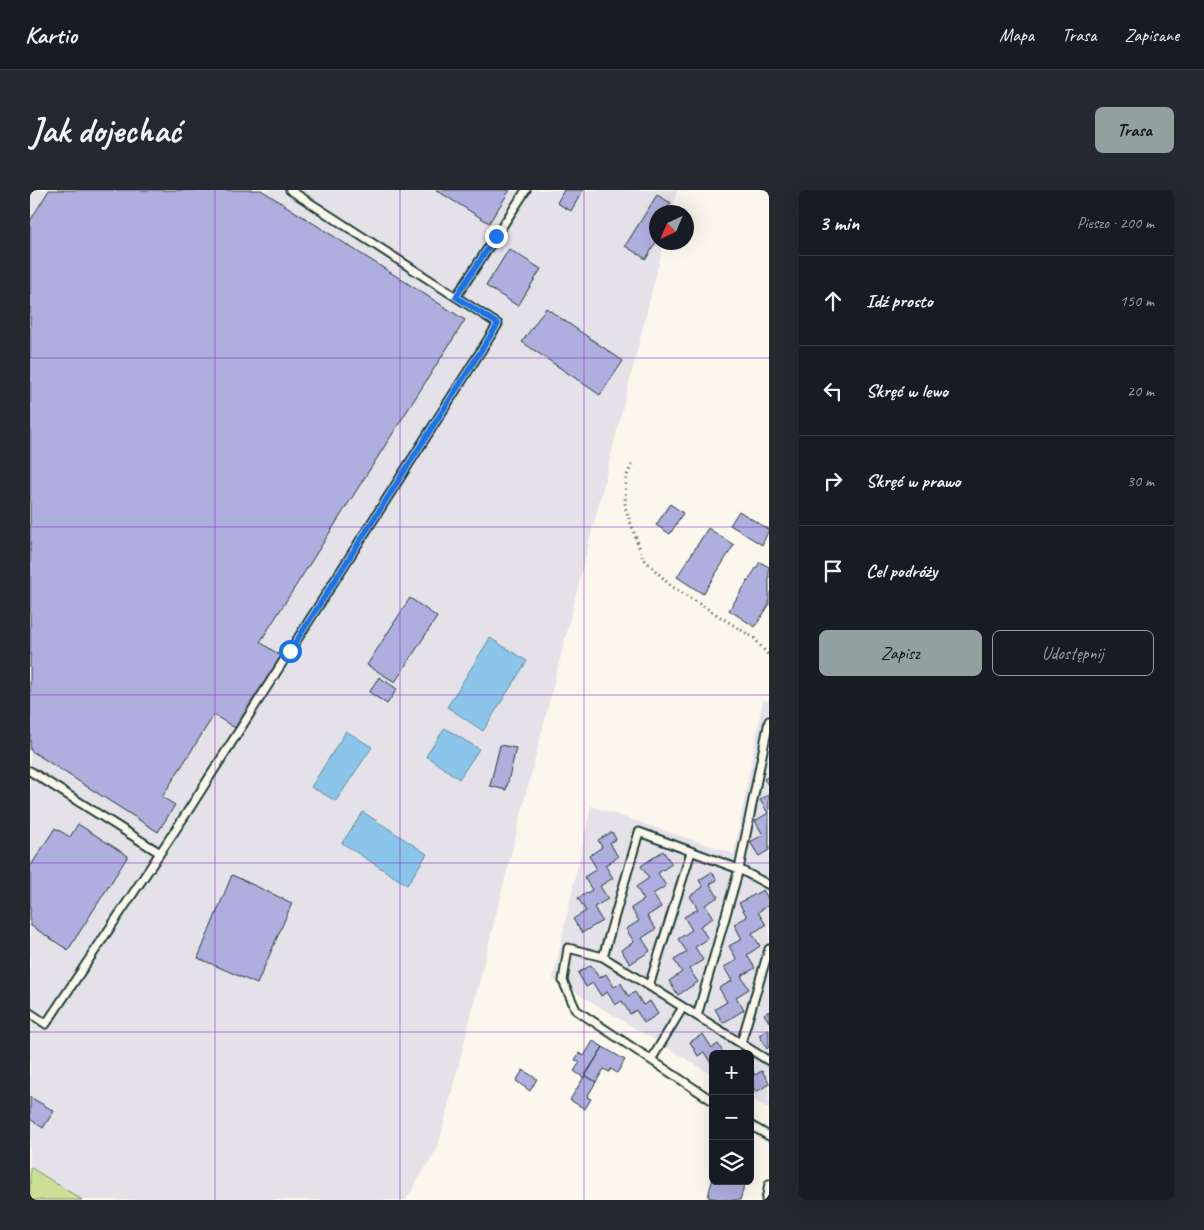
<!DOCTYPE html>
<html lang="pl">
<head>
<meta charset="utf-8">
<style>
	:root { --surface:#171b24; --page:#242831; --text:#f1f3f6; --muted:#9ea1a6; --line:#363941; --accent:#92a19f }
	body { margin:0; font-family:Caveat,sans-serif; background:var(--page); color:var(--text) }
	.controls { position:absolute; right:15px; bottom:15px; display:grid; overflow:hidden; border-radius:8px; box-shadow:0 5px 20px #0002 }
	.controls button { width:45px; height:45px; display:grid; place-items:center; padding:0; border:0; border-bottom:1px solid var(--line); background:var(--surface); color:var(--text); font:25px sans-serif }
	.compass { position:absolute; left:619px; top:15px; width:45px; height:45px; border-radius:50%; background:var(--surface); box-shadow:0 5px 20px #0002; rotate:224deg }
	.stop { position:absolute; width:15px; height:15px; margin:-11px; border:4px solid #1a73e8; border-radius:50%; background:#fff }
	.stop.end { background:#1a73e8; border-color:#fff; box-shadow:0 1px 5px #0008 }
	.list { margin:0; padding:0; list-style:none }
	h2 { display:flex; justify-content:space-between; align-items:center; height:65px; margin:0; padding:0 20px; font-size:21px }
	h2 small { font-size:16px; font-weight:400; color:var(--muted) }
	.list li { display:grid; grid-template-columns:32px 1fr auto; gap:15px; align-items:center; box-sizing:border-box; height:90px; padding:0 20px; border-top:1px solid var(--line) }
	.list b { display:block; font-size:19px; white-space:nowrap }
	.list em { font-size:16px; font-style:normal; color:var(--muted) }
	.actions { display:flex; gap:10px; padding:15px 20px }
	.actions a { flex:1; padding:11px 0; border:1px solid var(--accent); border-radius:8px; text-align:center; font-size:18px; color:var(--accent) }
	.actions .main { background:var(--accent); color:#111 }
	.icon { flex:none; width:28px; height:28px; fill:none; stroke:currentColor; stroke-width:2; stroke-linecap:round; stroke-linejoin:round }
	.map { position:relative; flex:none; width:739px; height:1010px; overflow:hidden; border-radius:8px }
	header { display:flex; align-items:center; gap:30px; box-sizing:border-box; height:70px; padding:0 25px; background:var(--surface); border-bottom:1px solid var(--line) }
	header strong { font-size:24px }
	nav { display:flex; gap:28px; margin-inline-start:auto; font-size:18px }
	.intro { display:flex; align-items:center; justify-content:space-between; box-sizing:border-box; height:120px; padding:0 30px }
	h1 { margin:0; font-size:35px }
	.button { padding:12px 22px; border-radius:8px; background:var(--accent); color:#111; font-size:18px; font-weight:700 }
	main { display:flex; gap:30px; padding:0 30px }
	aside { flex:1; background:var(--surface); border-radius:8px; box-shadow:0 5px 20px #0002 }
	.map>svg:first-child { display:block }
	.built { fill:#e4e1e8 }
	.green { fill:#cce095; stroke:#768e64 }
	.water { fill:#8bc6ea; stroke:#608fa1 }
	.building { fill:#aeaedf; stroke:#1f3d34 }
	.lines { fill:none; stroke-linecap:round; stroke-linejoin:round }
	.lane-casing { stroke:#1f3d34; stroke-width:11 }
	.path { stroke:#1f3d34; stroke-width:3; stroke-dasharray:1 4; stroke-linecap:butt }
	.lane { stroke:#fbf7ec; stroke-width:7 }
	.route { stroke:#1a73e8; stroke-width:6 }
	.grid { fill:none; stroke:#7b2cbf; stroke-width:1; stroke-opacity:0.55 }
</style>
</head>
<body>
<header>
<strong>Kartio</strong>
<nav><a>Mapa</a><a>Trasa</a><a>Zapisane</a></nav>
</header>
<div class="intro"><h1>Jak dojechać</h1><a class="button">Trasa</a></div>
<main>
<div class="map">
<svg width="739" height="1010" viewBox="0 0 739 1010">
	<rect width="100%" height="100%" fill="#fbf7ec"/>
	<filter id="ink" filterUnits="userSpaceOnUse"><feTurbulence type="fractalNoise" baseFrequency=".02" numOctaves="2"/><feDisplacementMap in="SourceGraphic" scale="10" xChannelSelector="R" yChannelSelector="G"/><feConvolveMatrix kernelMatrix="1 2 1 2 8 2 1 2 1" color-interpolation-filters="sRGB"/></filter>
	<g filter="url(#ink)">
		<path class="built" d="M0,0h647l-5,22h-16v30l8,1 -226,904 -32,53h-324l-52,-33z
			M733,510l6,1v408l-19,-11v-44h-37v21l-160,-96 38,-173 143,48z"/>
		<path class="green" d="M0,977l52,33h-52z"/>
		<path class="water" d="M460,448l37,23 -44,70 -36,-24z
			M415,538l34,21 -20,30 -33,-23z
			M316,541l26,16 -36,54 -25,-14z
			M333,622l64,42 -20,31 -65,-42z"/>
		<path class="building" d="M19,0h212l204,130 -205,322 21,14 -46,72 -21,-13 -52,82 13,8 -17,27 -128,-82v-529z
			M406,0h74l-21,33z
			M534,0h19l-12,21 -14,-8z
			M627,5l14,8 -6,9h-9v15l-4,7 4,3v5l-10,17 -21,-13z
			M479,59l32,20 -23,37 -32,-20z
			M516,118l77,53 -23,34 -78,-53z
			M640,314l13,9 -13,21 -14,-9z
			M709,321l30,19 -7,15 -32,-20z
			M678,338l26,17 -31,49 -26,-17z
			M730,372l9,5v38l-14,22 -26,-17z
			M380,408l27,19 -42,65 -28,-17z
			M349,487l18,12 -10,15 -18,-12z
			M470,555l16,3 -10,42 -16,-4z
			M739,586v10l-5,-7z
			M739,604v56l-10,6 -9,-14 13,-7 -8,-14 13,-8 -8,-13z
			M48,634l50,32 -60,94 -38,-25v-58l25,-39 15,9z
			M582,642l4,7 -6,4 8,14 -13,8 8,13 -13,8 8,13 -14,8 8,14 -20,12 -9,-14 13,-8 -8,-13 14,-8 -8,-13 13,-8 -8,-13 13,-9 -4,-7z
			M633,661l9,13 -14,9 8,13 -13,8 8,13 -14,9 9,13 -14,9 8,13 -20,13 -9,-14 13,-8 -8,-13 13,-8 -8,-13 13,-8 -8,-13 13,-9 -8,-12z
			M682,682l5,8 -7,4 8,13 -13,8 8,13 -13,8 8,13 -13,8 8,13 -14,9 9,13 -20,13 -9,-14 13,-9 -8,-12 13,-8 -9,-13 14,-9 -8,-13 14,-8 -8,-13 13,-9 -4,-7z
			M202,685l60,28 -35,81 -59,-26z
			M733,700l6,10v5l-11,7 8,13 -14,8 8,13 -13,9 8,13 -14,8 8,13 -13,8 8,13 -21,13 -8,-14 12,-7 -8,-14 13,-7 -8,-14 13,-7 -8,-14 13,-7 -8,-15 13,-7 -8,-14z
			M561,775l8,13 7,-4 8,13 7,-4 7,13 7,-4 8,13 7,-4 8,13 -14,9 -8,-13 -6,4 -8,-13 -7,4 -8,-13 -6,4 -8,-13 -7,4 -8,-14z
			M739,821v11l-5,-8z
			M739,839v18l-2,2 -8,-14z
			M673,844l9,14 6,-4 6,10h-11l-1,11 -8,-13 -6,4 -8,-14z
			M563,851l10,6 -19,31 -10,-7 6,-9 -5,-2 4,-7 5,3z
			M573,857l22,13 -8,13 -6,-4 -2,3 -5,-3 -8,13 -11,-7z
			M720,876l5,9 7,-4 7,11v2l-13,8 -6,-10z
			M493,880l14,9 -7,12 -14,-10z
			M555,885l11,7 -9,15 4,2 -6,10 -15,-9z
			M0,907l24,14 -11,17 -13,-9z
			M683,987v4h20l12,3 -5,16h-18l-14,-3z"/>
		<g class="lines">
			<defs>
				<path id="lane" d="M426,107l70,-107
					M0,581l130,82
					M573,767l36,-125 100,37 30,16
					M619,796l42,-134
					M0,823l16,11 140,-210 312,-490 -208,-134
					M667,826l42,-147 30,-148
					M711,853l28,-94
					M621,870l32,-53
					M683,911l-137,-91 -13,-29 5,-33 35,9 166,104
					M720,935l19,11
					M736,1010l3,-16"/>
			</defs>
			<use href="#lane" class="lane-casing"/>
			<path class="path" d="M602,275l-6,12 -1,30 18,51 28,28 83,52 15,18"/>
			<use href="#lane" class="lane"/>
		</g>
	</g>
	<g class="lines" filter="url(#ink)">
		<path class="route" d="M260,461l208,-327 -42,-27 40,-61"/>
	</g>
	<path class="grid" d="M185,0v1010M370,0v1010M554,0v1010M0,168h739M0,337h739M0,505h739M0,673h739M0,842h739"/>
</svg>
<div class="controls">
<button>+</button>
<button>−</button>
<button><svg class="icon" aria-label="layers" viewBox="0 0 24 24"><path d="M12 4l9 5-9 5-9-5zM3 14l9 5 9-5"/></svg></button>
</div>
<svg class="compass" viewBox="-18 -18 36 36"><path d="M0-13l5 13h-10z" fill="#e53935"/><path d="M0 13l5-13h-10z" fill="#9ea1a6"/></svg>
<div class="stop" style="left:260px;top:461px"></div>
<div class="stop end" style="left:466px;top:46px"></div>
</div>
<aside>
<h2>3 min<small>Pieszo · 200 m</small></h2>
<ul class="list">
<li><svg class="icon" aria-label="ahead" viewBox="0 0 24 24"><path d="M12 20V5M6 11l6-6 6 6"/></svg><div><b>Idź prosto</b></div><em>150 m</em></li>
<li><svg class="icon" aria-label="left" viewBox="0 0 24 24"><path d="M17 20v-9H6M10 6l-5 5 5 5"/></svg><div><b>Skręć w lewo</b></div><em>20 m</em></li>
<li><svg class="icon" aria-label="right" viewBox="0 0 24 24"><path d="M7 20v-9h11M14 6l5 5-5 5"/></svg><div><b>Skręć w prawo</b></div><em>30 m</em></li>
<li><svg class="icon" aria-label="arrive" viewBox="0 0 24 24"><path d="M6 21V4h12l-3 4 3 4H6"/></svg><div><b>Cel podróży</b></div></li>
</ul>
<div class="actions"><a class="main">Zapisz</a><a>Udostępnij</a></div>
</aside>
</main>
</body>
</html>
